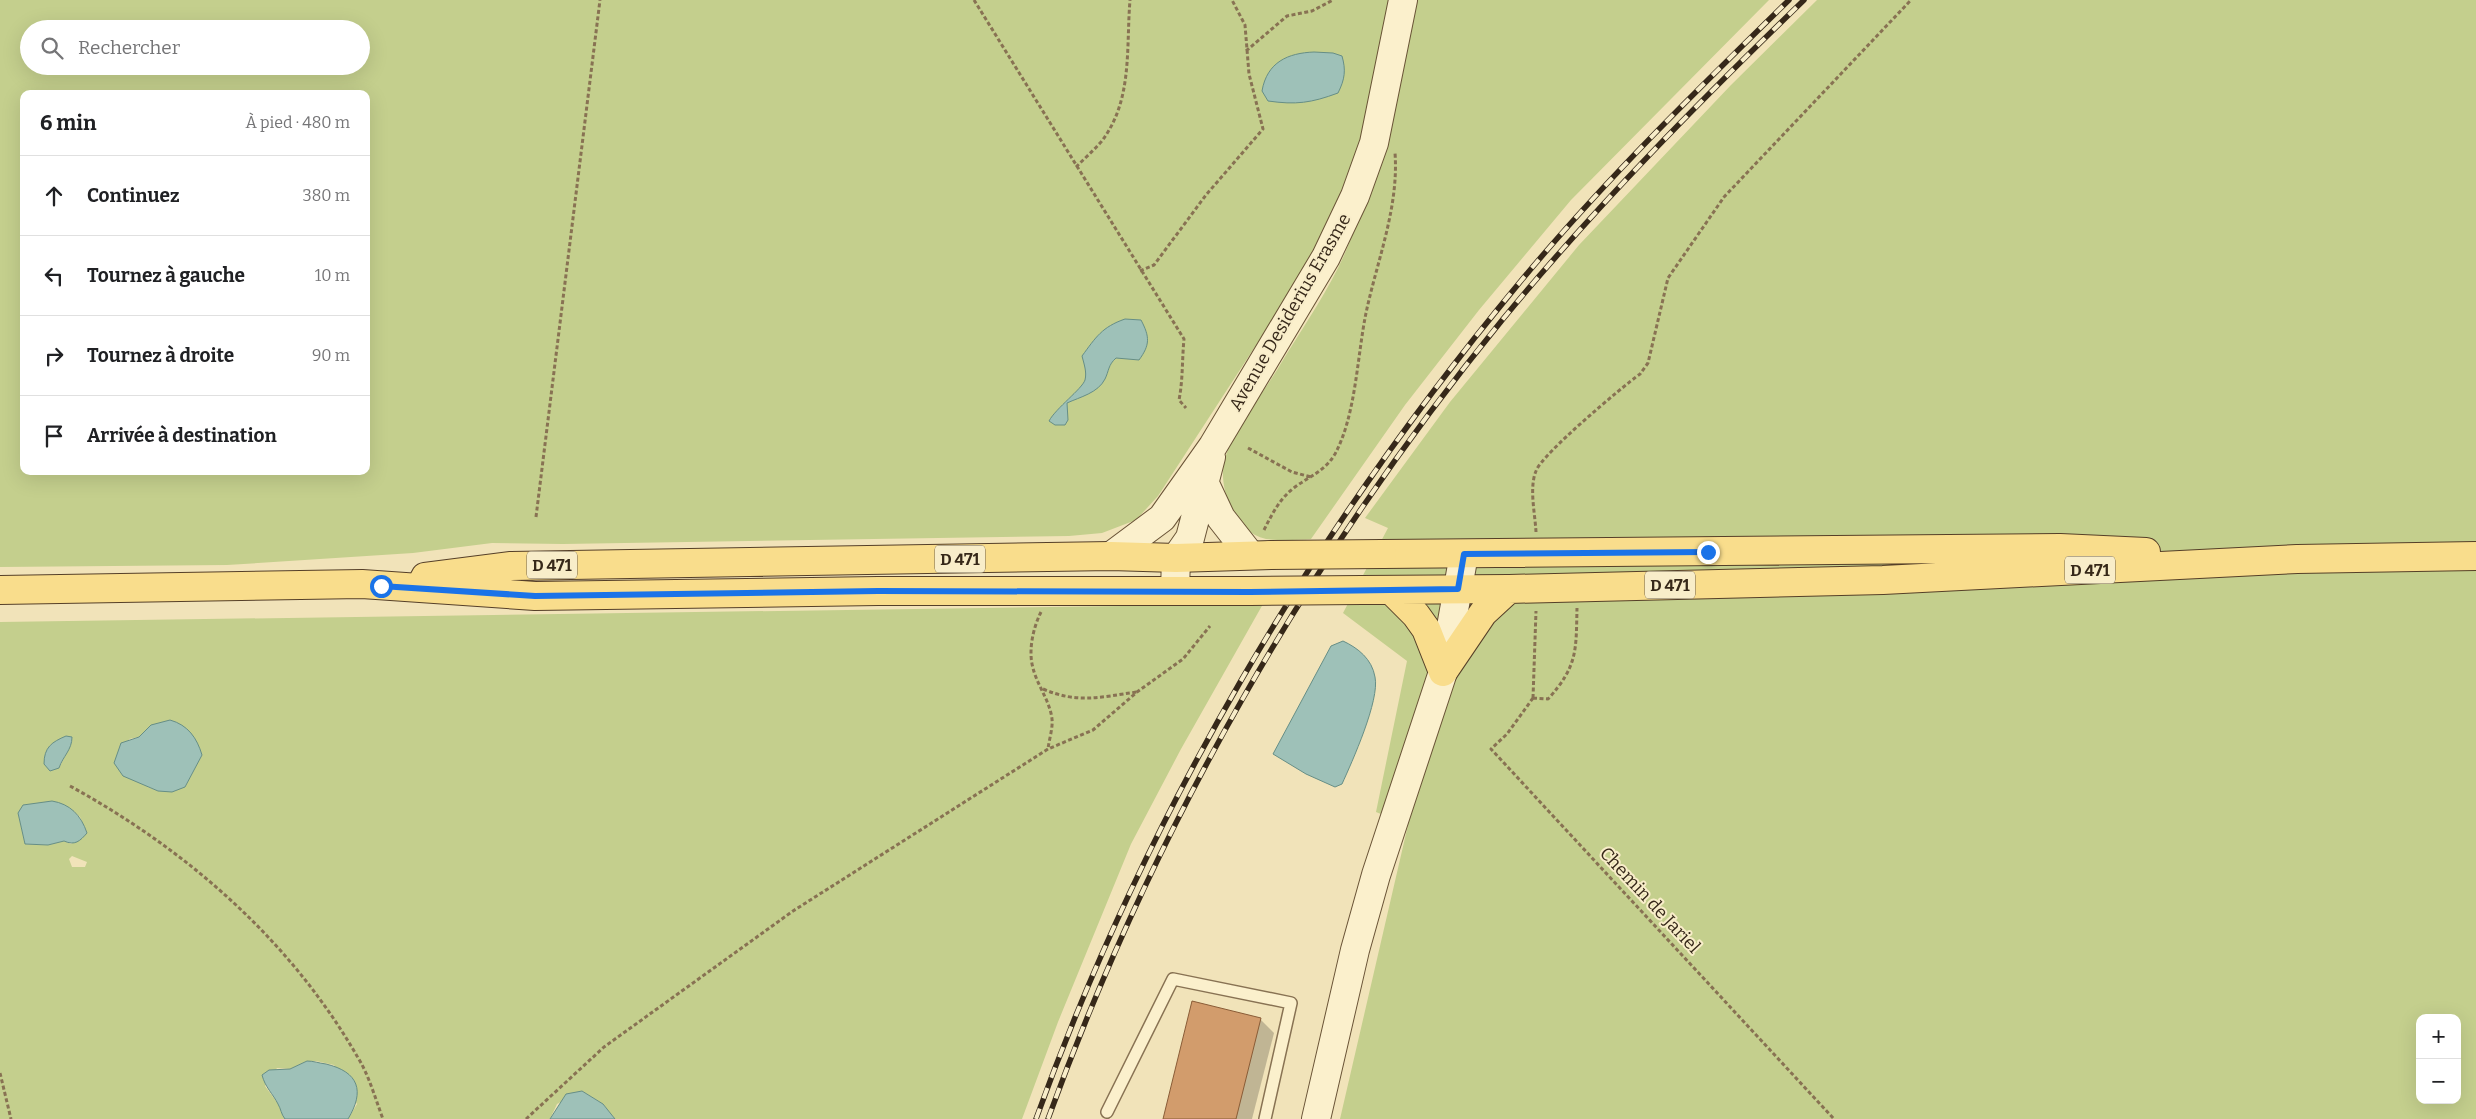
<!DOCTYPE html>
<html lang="fr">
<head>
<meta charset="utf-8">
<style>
	:root { --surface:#fff; --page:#f6f6f6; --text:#202124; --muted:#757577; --line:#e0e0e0 }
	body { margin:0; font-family:Bitter,serif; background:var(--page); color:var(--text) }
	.controls { position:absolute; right:15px; bottom:15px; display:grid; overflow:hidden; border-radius:10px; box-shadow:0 5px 20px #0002 }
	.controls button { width:45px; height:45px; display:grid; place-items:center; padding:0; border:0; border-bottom:1px solid var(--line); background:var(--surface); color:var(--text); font:25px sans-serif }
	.stop { position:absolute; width:15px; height:15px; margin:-11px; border:4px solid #1a73e8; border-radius:50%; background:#fff }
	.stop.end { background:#1a73e8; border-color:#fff; box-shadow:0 1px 5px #0008 }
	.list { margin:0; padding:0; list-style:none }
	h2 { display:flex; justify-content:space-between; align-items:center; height:65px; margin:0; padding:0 20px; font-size:21px }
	h2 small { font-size:16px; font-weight:400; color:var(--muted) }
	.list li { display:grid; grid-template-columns:32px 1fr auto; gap:15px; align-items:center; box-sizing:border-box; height:80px; padding:0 20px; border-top:1px solid var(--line) }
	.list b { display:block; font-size:19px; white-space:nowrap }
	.list em { font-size:16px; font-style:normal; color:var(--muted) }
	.icon { flex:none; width:28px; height:28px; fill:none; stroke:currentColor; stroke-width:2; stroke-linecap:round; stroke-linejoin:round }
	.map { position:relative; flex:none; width:2476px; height:1119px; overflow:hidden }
	.search { position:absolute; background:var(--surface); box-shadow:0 5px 20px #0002; left:20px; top:20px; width:350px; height:55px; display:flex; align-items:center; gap:12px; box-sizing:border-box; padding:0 18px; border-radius:28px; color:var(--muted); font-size:19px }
	.panel { position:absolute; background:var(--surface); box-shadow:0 5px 20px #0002; left:20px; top:90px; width:350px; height:385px; border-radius:10px }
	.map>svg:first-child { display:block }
	.green { fill:#c4cf8d; fill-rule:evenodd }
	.water { fill:#9ec1b8; stroke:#668e86 }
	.shadow { fill:#0003 }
	.building { fill:#d29c6c; stroke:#895c37 }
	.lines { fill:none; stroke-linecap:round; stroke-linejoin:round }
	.lane-casing { stroke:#887253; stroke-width:14 }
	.secondary-casing { stroke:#695336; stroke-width:30 }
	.primary-casing { stroke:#553f28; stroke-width:30 }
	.path { stroke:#887253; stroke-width:3; stroke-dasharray:4 2.5; stroke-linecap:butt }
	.lane { stroke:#fbf0cc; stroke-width:11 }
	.secondary { stroke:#fbf0cc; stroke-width:28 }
	.primary { stroke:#f9dd8c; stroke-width:28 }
	.rail-casing { stroke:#362819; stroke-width:5.5 }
	.rail { stroke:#f8edc9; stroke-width:4; stroke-dasharray:11; stroke-linecap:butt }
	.primary-bridge-casing { stroke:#553f28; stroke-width:30; stroke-linecap:butt }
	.primary-bridge { stroke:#f9dd8c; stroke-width:28 }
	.route { stroke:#1a73e8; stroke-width:6 }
	.labels { text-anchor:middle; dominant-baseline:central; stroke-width:4; stroke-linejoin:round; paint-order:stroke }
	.shield { fill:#f8edc9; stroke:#70634e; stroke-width:1 }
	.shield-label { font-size:16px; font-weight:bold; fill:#362819 }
	.street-label { font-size:18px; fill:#362819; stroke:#f8edc9 }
</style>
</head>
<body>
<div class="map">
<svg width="2476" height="1119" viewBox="0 0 2476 1119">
	<rect width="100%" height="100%" fill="#f1e3b9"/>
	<path class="green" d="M0,0h1389l1,3 -31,146 -19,53 -39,74 -143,220 -22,24 -34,13 -33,3 -506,8 -71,-1 -79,10 -186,12 -227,2zM29,29h332v37h-332zM24,94h342v377h-342z
		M1414,0h355l-198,200 -92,110 -74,95 -94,134c-14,1 -31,2 -45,0 -29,-6 -44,-42 -43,-68 1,-31 41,-78 57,-106 19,-32 41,-63 58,-97 39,-79 56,-182 76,-268z
		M1817,0h659v1119h-1136l68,-294 -32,-13 31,-151 -64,-48 45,-85 -23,-10 85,-116 129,-157 152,-160zM2420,1018h37v82h-37z
		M1263,604l-82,145 -50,95 -73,178 -36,97h-407l-12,-15 -21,-13 -25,13 -7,15h-202l9,-15 -23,-39 -18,-4h-9l-17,8 -13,-1 -12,18 14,19 6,14h-285v-497zM151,725l51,30 -17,32 -27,4 -10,-4 -19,-48 10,-2zM66,736v18l-7,14 -9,-23zM71,809l9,8 7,16 -16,11 -7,-3 -16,4 -23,-1 -7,-31zM72,856l15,6 -2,5h-13l-3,-8z"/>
	<path class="water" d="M1314,52l19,1 9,3c4,14 3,23 -4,37 -27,10 -42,12 -70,8l-6,-10c5,-29 26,-38 52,-39z
		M1125,319l16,1c9,17 9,25 -2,40l-23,-2c-8,7 -7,13 -11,21 -7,14 -25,18 -38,24l1,17 -3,5h-10l-6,-4c7,-13 33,-32 36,-41 2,-8 -1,-16 -3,-24 14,-19 20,-29 43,-37z
		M1343,641c15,7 29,18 32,36 5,23 -23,85 -33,107l-7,3 -29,-13 -33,-20 58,-108z
		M170,720c18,5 27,18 32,35l-17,32 -13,5 -14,-1 -35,-15 -9,-13 7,-20 18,-6 12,-12z
		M66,736l6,1c0,13 -9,19 -13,31l-9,3 -6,-7c0,-17 8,-22 22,-28z
		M52,801c18,3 29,14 35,32 -7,8 -12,13 -23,8l-16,4 -23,-1 -7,-31 5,-8z
		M307,1061c7,0 11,2 19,3 33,8 39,27 22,55h-63c-4,-5 -4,-10 -7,-15 -5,-10 -13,-17 -16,-29l7,-5 21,-1z
		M582,1091l21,13 12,15h-65l16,-25z"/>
	<path class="shadow" d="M1260,1019l14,14 -22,86h-88z"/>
	<path class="building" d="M1192,1001l69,17 -25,101h-73z"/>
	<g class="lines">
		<defs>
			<path id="lane" d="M1107,1112l66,-133 118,24 -26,116"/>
			<path id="secondary" d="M1205,484l16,34 29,37
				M1111,556l51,-38 51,-72 113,-189 29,-61 19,-53 29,-143
				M1175,591l1,-33 14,-20 21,-81
				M1316,1119l39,-169 21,-75 67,-203 21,-118"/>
			<path id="primary" d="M1382,554l678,-6 86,4
				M425,577l86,-11 600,-10 65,2 95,-3
				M0,590l362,-6 173,12 343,-5h372
				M1362,590l147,-1 374,-9 414,-21 179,-3
				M1391,590l25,25 10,14 17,43
				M1443,672l40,-59 26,-24"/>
		</defs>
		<use href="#lane" class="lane-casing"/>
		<use href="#secondary" class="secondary-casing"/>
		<use href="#primary" class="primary-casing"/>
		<path class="path" d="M974,0l210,339c-2,20 -1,41 -5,61l7,8
			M1246,51l41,-35 25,-5 21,-11
			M1076,167c8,-8 17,-16 25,-25 32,-41 25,-93 29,-142
			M1140,271l14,-6 52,-70 57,-66 -14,-55 -4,-49 -13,-25
			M1248,448l44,24 19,5
			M536,517l64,-517
			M1264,530c8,-16 16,-32 31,-43 15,-11 30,-16 40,-33 21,-39 22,-97 31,-141 11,-52 33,-106 29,-160
			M1536,532c-1,-19 -7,-44 0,-61 5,-16 86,-84 104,-97l8,-11 20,-85 56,-81 187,-197
			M1041,612c-8,16 -13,39 -8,56 4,17 17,33 19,51 1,9 -3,21 -4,30
			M1043,689c35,15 57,8 94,3
			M1533,698l-26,36 -16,15 343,370
			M1533,698l15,1c30,-33 28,-49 29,-91
			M1533,698l3,-87
			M70,786c117,64 220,154 287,270 12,19 18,42 26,63
			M0,1073l11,46
			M526,1119l78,-72 189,-136 255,-162 45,-19 44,-38 46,-33 27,-33"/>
		<use href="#lane" class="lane"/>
		<use href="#secondary" class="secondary"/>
		<use href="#primary" class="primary"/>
		<defs>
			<path id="rail" d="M1036,1119c110,-305 277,-588 484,-837 83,-100 176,-191 269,-282
				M1048,1119c105,-289 260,-561 455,-800 93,-113 196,-217 301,-319"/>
		</defs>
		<use href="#rail" class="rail-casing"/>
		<use href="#rail" class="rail"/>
		<defs>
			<path id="primary-bridge" d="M1271,555l111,-1
				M1250,591l112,-1"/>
		</defs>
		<use href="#primary-bridge" class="primary-bridge-casing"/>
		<use href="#primary-bridge" class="primary-bridge"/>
	</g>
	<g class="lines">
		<path class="route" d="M381,586l154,10 343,-5 372,1 208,-3 6,-35 244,-2"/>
	</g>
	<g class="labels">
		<g class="shield">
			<rect x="935" y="545.5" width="50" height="27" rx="4"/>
			<rect x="527" y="551.5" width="50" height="27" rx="4"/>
			<rect x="2065" y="556.5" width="50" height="27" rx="4"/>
			<rect x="1645" y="571.5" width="50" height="27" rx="4"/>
		</g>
		<g class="shield-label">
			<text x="960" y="559">D 471</text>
			<text x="552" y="565">D 471</text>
			<text x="2090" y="570">D 471</text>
			<text x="1670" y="585">D 471</text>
		</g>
		<g class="street-label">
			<text transform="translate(1290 312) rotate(-60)">Avenue Desiderius Erasme</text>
			<text transform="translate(1650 900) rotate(47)">Chemin de Jariel</text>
		</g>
	</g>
</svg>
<div class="controls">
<button>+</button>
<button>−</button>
</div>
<div class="stop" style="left:381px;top:586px"></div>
<div class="stop end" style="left:1708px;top:552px"></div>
<div class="search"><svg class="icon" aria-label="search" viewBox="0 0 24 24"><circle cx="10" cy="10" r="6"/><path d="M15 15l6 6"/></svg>Rechercher</div>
<section class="panel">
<h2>6 min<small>À pied · 480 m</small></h2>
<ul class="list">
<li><svg class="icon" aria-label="ahead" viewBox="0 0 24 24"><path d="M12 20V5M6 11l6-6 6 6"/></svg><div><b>Continuez</b></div><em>380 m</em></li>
<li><svg class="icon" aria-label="left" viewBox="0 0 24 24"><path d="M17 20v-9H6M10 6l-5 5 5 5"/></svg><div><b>Tournez à gauche</b></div><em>10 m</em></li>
<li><svg class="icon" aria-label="right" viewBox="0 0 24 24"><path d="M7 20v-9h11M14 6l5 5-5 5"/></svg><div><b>Tournez à droite</b></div><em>90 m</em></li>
<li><svg class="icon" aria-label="arrive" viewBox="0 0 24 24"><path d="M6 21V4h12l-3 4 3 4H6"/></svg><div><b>Arrivée à destination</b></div></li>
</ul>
</section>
</div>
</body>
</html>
